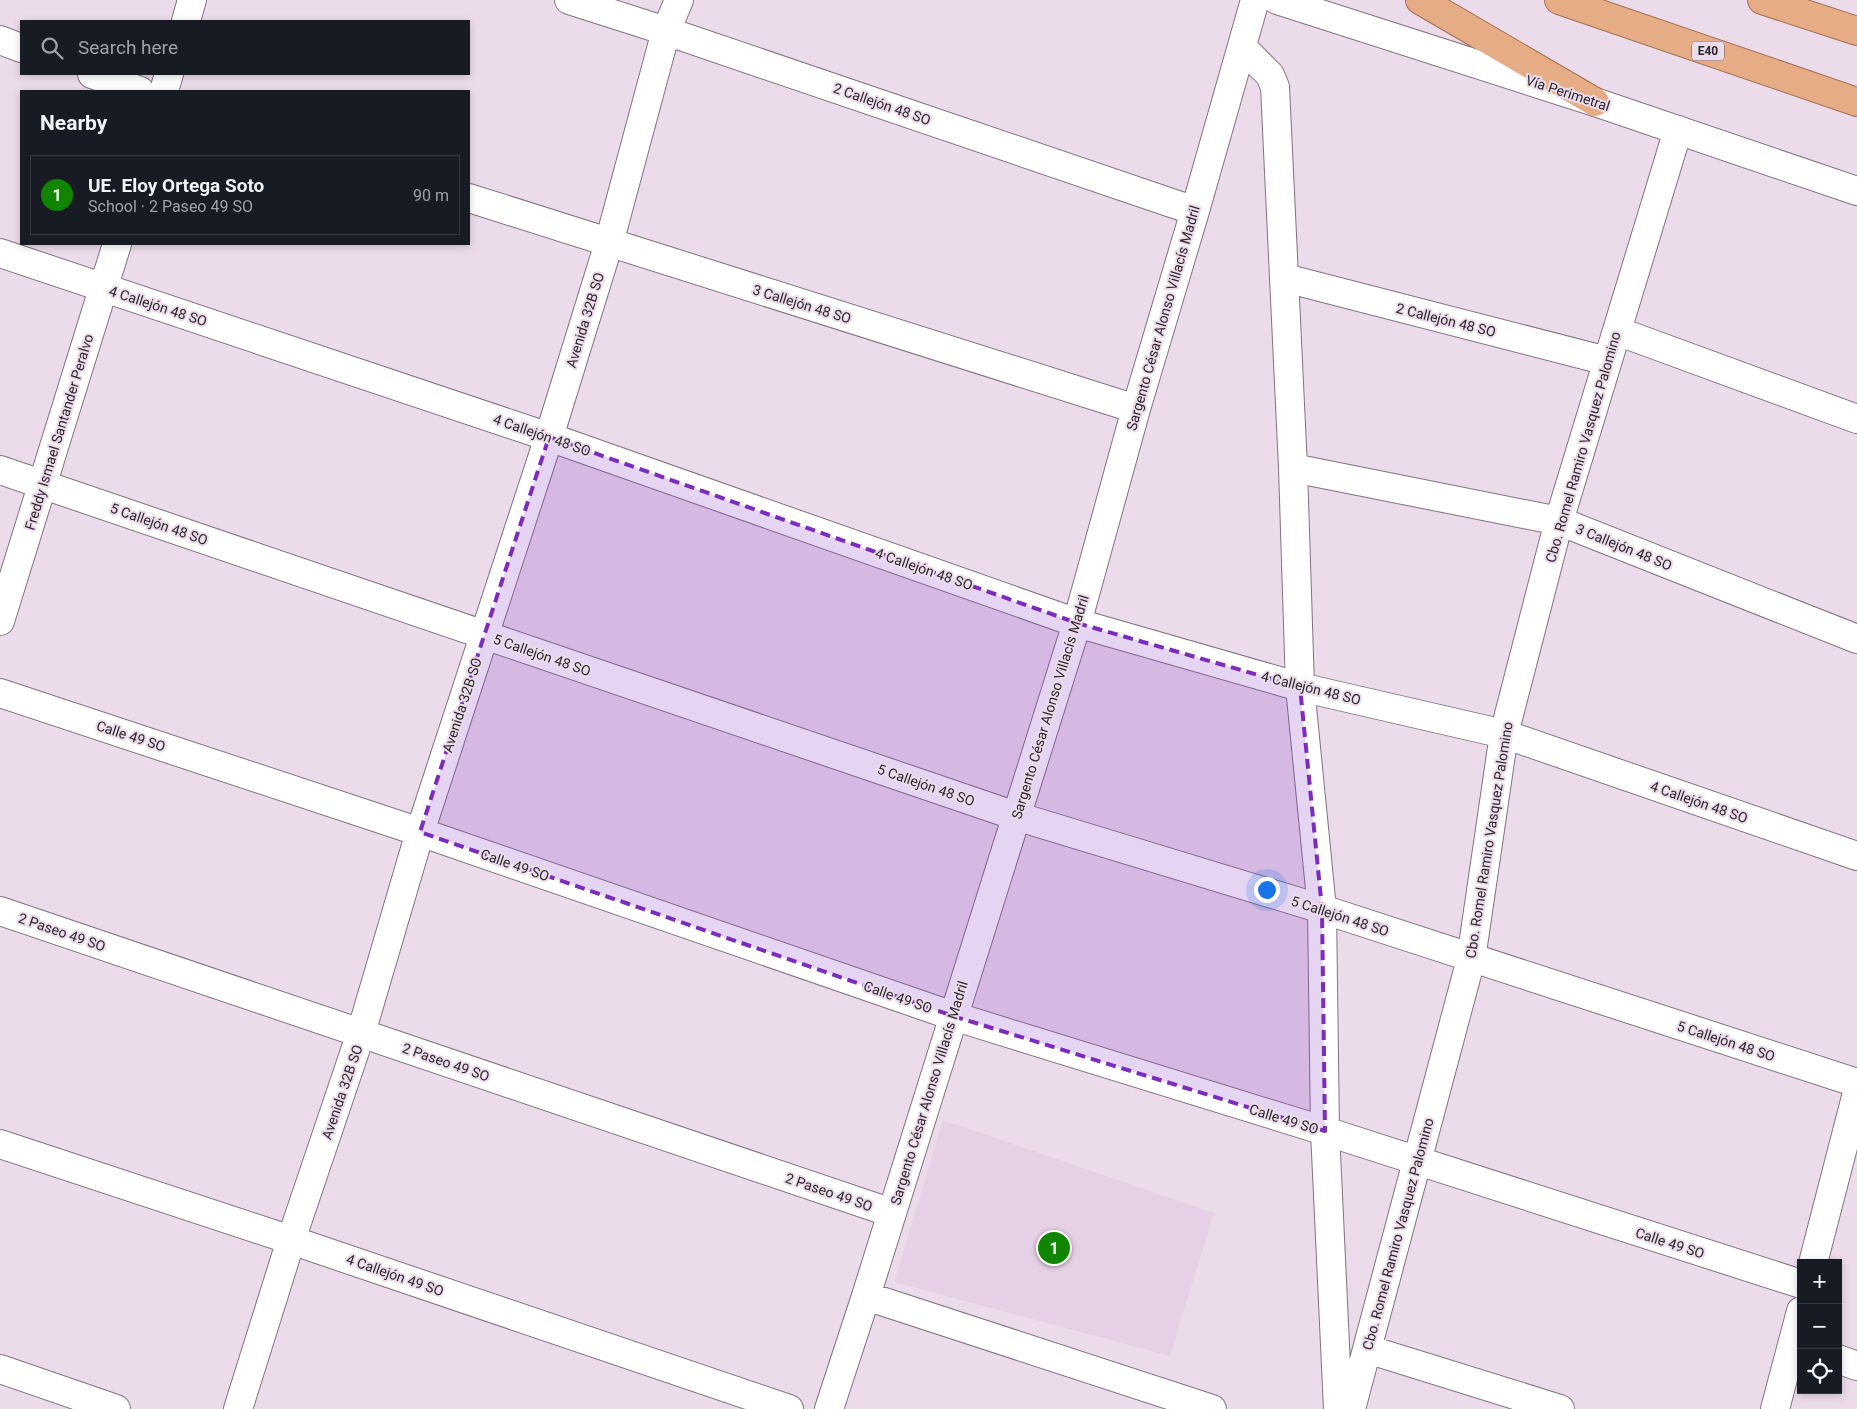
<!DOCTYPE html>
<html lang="en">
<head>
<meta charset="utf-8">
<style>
	:root { --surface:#171b24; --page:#242831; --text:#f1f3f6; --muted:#9ea1a6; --line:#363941; --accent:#128500 }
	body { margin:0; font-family:Roboto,sans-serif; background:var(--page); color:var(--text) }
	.controls { position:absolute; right:15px; bottom:15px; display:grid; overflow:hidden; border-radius:0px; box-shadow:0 2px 8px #0003 }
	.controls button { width:45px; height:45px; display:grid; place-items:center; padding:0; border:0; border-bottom:1px solid var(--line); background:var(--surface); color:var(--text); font:25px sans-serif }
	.you { position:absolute; left:1266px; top:889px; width:18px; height:18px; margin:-12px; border:4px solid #fff; border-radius:50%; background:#1a73e8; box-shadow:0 0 0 8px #1a73e833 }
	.badge { display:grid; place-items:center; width:32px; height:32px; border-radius:50%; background:var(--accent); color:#fff; font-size:16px; font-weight:700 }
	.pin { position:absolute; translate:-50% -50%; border:2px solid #fff; box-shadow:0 1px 5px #0006 }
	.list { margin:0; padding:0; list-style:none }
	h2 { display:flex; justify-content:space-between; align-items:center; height:65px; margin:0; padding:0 20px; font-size:21px }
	h2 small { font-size:16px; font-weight:400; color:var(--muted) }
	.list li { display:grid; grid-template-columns:32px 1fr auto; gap:15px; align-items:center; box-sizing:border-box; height:80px; margin:0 10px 10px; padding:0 10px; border:1px solid var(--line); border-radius:0px }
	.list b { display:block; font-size:19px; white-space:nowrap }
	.list p { margin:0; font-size:16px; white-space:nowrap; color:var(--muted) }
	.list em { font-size:16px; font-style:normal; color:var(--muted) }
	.icon { flex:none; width:28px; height:28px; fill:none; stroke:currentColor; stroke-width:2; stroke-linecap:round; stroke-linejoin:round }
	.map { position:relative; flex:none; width:1857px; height:1409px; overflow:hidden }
	.search { position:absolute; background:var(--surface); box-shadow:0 2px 8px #0003; left:20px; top:20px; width:450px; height:55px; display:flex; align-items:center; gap:12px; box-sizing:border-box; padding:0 18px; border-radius:0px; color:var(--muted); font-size:19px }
	.panel { position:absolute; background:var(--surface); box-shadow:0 2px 8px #0003; left:20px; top:90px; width:450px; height:155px; border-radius:0px }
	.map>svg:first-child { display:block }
	.built { fill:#e6d0e5 }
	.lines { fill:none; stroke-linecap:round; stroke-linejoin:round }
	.minor-casing { stroke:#827381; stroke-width:30 }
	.tertiary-casing { stroke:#827381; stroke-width:30 }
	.trunk-casing { stroke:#a17053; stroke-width:30 }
	.minor { stroke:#fff; stroke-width:28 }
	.tertiary { stroke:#fff; stroke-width:28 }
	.trunk { stroke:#e6ac86; stroke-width:28 }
	.marked { fill:#7b2cbf; fill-opacity:0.2; stroke:#7b2cbf; stroke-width:4; stroke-dasharray:10 6; stroke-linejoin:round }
	.labels { text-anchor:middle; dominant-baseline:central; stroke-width:4; stroke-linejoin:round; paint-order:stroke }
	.shield { fill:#ecdceb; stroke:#665d65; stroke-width:1 }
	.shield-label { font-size:12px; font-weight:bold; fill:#2d272c }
	.street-label { font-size:14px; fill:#2d272c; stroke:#ecdceb }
</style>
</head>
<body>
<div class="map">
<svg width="1857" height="1409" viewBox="0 0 1857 1409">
	<rect width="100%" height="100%" fill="#ecdceb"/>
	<path class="built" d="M943,1120l271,93 -44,143 -276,-74z"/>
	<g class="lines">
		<defs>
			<path id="minor" d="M569,0l97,31 529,180
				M186,21l6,-21
				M0,40l21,8
				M1242,47l28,28 5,12 18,381 7,219 22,222 3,222 13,278
				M92,74l48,17
				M164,91l5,-17
				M469,198l667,211
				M0,253l549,184 528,186 223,64 204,47 353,122
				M1285,278l322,83
				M1617,331l240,88
				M1293,468l266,53 298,118
				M0,470l1016,346 306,93 535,174
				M0,621l117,-377
				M0,693l420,139 533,184 372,115 476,153
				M0,911l892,302
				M0,1144l291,96 498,169
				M1813,1263l44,-170
				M866,1296l346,113
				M1367,1349l193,60
				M1838,1359l19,7
				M0,1369l116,40
				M238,1409l53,-169 70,-207 59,-201 129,-395 60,-194 57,-212 13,-31
				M829,1409l37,-113 211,-673 59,-214 59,-198 60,-211
				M1351,1409l120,-450 33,-225 55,-213 119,-391
				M1775,1409l26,-98"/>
			<path id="tertiary" d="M1277,0l318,102 262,89"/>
			<path id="trunk" d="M1420,0l175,102
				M1559,0l298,102
				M1762,0l95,31"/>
		</defs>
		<use href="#minor" class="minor-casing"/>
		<use href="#tertiary" class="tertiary-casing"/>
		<use href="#trunk" class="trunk-casing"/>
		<use href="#minor" class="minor"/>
		<use href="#tertiary" class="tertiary"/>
		<use href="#trunk" class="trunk"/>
	</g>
	<path class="marked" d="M549,437l528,186 223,64 22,222 3,222 -372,-115 -533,-184z"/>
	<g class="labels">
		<rect class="shield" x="1692" y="41.5" width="32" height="19" rx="4"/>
		<g class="shield-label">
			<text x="1708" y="51">E40</text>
		</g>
		<g class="street-label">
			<text transform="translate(1568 93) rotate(18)">Vía Perimetral</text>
			<text transform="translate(882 104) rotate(19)">2 Callejón 48 SO</text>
			<text transform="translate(802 304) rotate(17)">3 Callejón 48 SO</text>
			<text transform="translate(158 306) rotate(18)">4 Callejón 48 SO</text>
			<text transform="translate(1163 318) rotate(-74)">Sargento César Alonso Villacís Madril</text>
			<text transform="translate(585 320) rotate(-73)">Avenida 32B SO</text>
			<text transform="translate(1446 320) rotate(14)">2 Callejón 48 SO</text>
			<text transform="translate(59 432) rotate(-73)">Freddy Ismael Santander Peralvo</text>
			<text transform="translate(542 435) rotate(19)">4 Callejón 48 SO</text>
			<text transform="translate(1583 447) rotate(-74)">Cbo. Romel Ramiro Vasquez Palomino</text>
			<text transform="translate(159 524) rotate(19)">5 Callejón 48 SO</text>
			<text transform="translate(1624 547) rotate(22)">3 Callejón 48 SO</text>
			<text transform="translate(924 569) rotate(19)">4 Callejón 48 SO</text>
			<text transform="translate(542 655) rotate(19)">5 Callejón 48 SO</text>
			<text transform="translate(1311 688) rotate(14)">4 Callejón 48 SO</text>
			<text transform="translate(462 705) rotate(-72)">Avenida 32B SO</text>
			<text transform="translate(1050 707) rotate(-73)">Sargento César Alonso Villacís Madril</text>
			<text transform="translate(131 736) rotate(18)">Calle 49 SO</text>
			<text transform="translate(926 785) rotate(19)">5 Callejón 48 SO</text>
			<text transform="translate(1699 802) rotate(19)">4 Callejón 48 SO</text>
			<text transform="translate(1489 840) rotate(-81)">Cbo. Romel Ramiro Vasquez Palomino</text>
			<text transform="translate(515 865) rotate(19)">Calle 49 SO</text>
			<text transform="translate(1340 916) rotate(18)">5 Callejón 48 SO</text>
			<text transform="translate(62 932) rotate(19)">2 Paseo 49 SO</text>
			<text transform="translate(898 997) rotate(19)">Calle 49 SO</text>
			<text transform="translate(1726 1041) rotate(18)">5 Callejón 48 SO</text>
			<text transform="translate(446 1062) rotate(19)">2 Paseo 49 SO</text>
			<text transform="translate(342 1092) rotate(-71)">Avenida 32B SO</text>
			<text transform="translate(929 1093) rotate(-73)">Sargento César Alonso Villacís Madril</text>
			<text transform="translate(1284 1119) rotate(17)">Calle 49 SO</text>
			<text transform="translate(829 1192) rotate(19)">2 Paseo 49 SO</text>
			<text transform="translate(1398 1234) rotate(-75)">Cbo. Romel Ramiro Vasquez Palomino</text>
			<text transform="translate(1670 1243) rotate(18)">Calle 49 SO</text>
			<text transform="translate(395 1275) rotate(19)">4 Callejón 49 SO</text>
		</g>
	</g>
</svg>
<div class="controls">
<button>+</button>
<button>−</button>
<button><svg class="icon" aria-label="locate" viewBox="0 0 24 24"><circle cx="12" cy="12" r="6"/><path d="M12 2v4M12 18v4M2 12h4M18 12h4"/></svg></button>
</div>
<div class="you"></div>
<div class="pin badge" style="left:1054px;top:1248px">1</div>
<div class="search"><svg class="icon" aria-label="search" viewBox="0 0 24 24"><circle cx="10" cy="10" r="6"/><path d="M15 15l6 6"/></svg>Search here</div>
<section class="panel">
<h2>Nearby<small></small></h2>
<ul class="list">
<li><span class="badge">1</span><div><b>UE. Eloy Ortega Soto</b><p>School · 2 Paseo 49 SO</p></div><em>90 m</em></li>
</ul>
</section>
</div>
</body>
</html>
